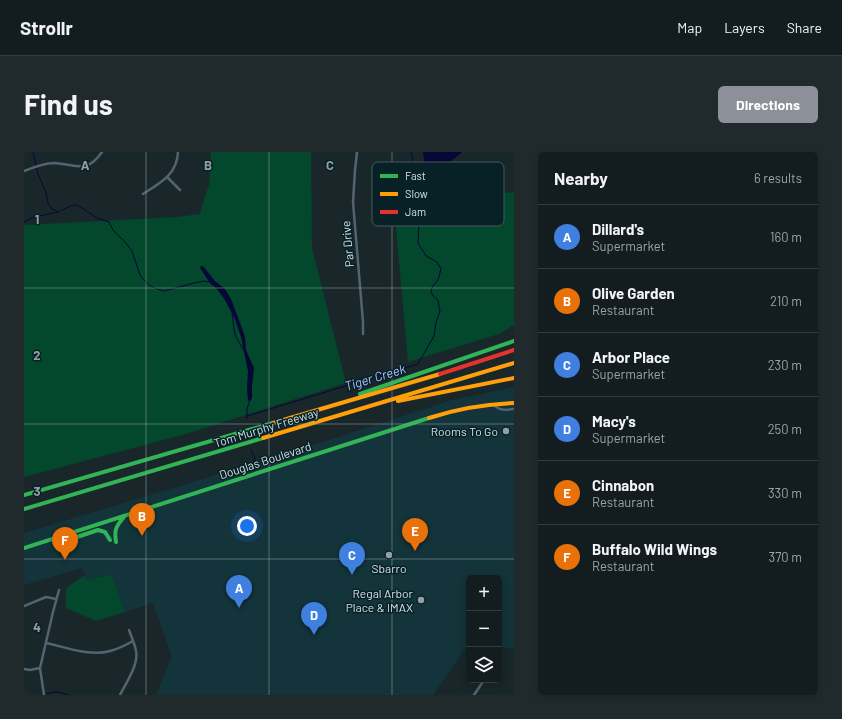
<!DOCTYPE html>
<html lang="en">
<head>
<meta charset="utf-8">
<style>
	:root { --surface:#131d20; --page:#202a2d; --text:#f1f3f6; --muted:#9da2a5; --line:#323b3e; --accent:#8c9099 }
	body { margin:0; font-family:Barlow,sans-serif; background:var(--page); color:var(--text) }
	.controls { position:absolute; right:12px; bottom:12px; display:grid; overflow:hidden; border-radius:6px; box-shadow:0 2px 10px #0003 }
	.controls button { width:36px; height:36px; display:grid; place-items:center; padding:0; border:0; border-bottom:1px solid var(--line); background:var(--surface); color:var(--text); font:20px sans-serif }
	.you { position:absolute; left:223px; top:374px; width:14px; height:14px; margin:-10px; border:3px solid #fff; border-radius:50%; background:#1a73e8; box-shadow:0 0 0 6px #1a73e833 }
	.badge { display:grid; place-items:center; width:26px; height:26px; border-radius:50%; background:var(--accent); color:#fff; font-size:13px; font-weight:700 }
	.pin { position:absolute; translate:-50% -33px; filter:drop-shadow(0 1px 2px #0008) }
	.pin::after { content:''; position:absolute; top:21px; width:14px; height:12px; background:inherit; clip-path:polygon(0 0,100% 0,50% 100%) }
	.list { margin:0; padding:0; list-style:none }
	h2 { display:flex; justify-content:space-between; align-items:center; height:52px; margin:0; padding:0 16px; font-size:17px }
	h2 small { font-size:13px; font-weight:400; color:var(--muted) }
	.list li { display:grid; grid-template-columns:26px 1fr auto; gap:12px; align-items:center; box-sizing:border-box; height:64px; padding:0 16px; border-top:1px solid var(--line) }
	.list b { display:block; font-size:15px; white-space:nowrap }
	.list p { margin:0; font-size:13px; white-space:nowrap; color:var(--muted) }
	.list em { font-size:13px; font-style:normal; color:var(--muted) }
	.icon { flex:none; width:22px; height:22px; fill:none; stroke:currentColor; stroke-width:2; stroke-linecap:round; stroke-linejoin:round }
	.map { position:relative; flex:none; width:490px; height:543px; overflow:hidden; border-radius:6px }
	header { display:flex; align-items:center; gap:24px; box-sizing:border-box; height:56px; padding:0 20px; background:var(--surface); border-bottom:1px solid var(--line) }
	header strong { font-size:19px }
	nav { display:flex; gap:22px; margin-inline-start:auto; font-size:14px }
	.intro { display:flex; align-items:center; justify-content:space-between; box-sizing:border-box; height:96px; padding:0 24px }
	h1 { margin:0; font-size:28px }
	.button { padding:10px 18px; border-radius:6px; background:var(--accent); color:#fff; font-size:14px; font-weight:700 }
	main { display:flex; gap:24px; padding:0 24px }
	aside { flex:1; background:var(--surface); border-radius:6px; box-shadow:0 2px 10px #0003 }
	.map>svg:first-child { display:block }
	.built { fill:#13343a }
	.green { fill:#03472c }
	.water { fill:#070736 }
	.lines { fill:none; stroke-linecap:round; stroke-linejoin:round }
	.stream { stroke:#070736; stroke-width:1 }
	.street { stroke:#53636f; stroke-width:2.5 }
	.fast { stroke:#30b455; stroke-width:4 }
	.slow { stroke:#ff9f0a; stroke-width:4 }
	.jam { stroke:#e5322d; stroke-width:4 }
	.grid { fill:none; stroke:#91a0a4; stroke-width:1; stroke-opacity:0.55 }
	.poi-dot { fill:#91a0a4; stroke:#072127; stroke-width:1.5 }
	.labels { text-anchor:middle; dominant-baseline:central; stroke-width:3; stroke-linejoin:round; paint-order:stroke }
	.street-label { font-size:12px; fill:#d2e1e5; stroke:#072127 }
	.poi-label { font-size:12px; fill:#d2e1e5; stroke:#072127; text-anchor:end }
	.water-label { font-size:13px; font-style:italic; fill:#aec1fe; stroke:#072127 }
	.key { fill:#072127; stroke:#445b60; stroke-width:1 }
	.key-label { font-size:11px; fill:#d2e1e5 }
	.grid-label { font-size:13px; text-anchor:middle; font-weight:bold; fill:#91a0a4; stroke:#072127; stroke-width:3; stroke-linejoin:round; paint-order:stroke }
</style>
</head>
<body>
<header>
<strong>Strollr</strong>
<nav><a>Map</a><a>Layers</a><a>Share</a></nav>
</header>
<div class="intro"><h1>Find us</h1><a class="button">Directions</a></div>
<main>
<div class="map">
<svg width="490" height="543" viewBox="0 0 490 543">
	<rect width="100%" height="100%" fill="#19272a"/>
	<path class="built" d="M490,235v262l-15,-3v-68h-30v71l-5,1 -31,45h-277l16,-38 -19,-54 -28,9 -13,-38 -25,6 -5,-12 -58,17v-52l166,-50 139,-43 123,-40z"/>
	<path class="green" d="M187,0h100l1,96 34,135 -160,51 -162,43v-252l153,-8 23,-3 5,-19 4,-10z
		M490,40v133l-15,9 -91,28 -14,-156z
		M88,422l13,38 -29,9 -30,-13v-20l19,-13 2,5z"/>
	<path class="water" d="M399,0h39c-4,5 -11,7 -14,13 -2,5 -1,12 -2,17 -19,8 -21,-18 -23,-30z
		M177,114h2l12,15 10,8 6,10 8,21 6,17 1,13 8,18 -2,18v13l-4,2 -1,-13 1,-17 -7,-34 -6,-18 -10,-19 -8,-11 -7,-6 -10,-15z"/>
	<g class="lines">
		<path class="stream" d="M9,0l5,22 8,18 2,11 4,6 6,3
			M0,70l10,-5 24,-5 15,-7h4l5,3 15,10 12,4 4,8 12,12 7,9 8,24 4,5 8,7 12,4 30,-8 10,-2 5,1
			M208,162l3,21 9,16
			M223,264l171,-52 16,-28 2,-14 4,-10 -2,-12 -5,-4 -2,-4 1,-5 6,-7 3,-11 -4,-7 -11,-6 -8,-13 1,-23 -1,-51 -5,-8 -2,-9
			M223,266v-9l3,-9
			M227,298l3,6 3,9
			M23,542c7,-3 14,-2 21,1"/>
		<path class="street" d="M333,0l-2,18 -2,32 10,120v12
			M0,19c10,-4 20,-8 30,-8 22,1 32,12 48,-11
			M143,25l13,13
			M119,42c17,-11 34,-19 35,-42
			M469,252c6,7 13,6 21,5
			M0,454l22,-9 10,2
			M22,491c19,4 45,14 64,8 8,-2 16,-6 23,-10
			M0,517l6,1 10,-2
			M20,543l-4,-27 13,-56 6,-22
			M96,543c6,-12 19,-31 16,-44 -1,-7 -5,-15 -7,-21
			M450,543l10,-15"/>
		<path class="fast" d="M336,242l154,-53
			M0,343l249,-72
			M0,357l239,-71
			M30,387l14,1 30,-10 7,2 5,8
			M92,390c-2,-12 0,-16 8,-25
			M0,396l405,-130"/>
		<path class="slow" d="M374,249l116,-23
			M405,266c27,-9 57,-14 85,-15
			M249,271l167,-49
			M239,286l251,-75"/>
		<path class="jam" d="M416,222l74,-24"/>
	</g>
	<path class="grid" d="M122,0v543M245,0v543M368,0v543M0,136h490M0,272h490M0,407h490"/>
	<g class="poi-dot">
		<circle cx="482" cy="279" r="4"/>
		<circle cx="365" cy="403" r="4"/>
		<circle cx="397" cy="448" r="4"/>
	</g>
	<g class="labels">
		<g class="street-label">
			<text transform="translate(323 92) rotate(-95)">Par Drive</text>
			<text transform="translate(242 275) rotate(-17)">Tom Murphy Freeway</text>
			<text transform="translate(241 308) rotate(-18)">Douglas Boulevard</text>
		</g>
		<g class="poi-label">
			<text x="474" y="279">Rooms To Go</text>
			<text x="365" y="416" text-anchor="middle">Sbarro</text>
			<text x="389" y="441">Regal Arbor<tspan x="389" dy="14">Place &amp; IMAX</tspan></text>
		</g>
		<g class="water-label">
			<text transform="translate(351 225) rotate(-17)">Tiger Creek</text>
		</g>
	</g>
	<rect x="348" y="10" width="132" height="64" rx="6" class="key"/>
	<rect x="356" y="22" width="18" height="4" fill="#30b455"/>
	<rect x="356" y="40" width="18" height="4" fill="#ff9f0a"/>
	<rect x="356" y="58" width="18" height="4" fill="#e5322d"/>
	<g class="key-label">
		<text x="381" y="28">Fast</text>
		<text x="381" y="46">Slow</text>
		<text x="381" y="64">Jam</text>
	</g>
	<g class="grid-label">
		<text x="61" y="18">A</text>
		<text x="184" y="18">B</text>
		<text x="306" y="18">C</text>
		<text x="13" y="72">1</text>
		<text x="13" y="208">2</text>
		<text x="13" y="344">3</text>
		<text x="13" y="480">4</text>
	</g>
</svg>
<div class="controls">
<button>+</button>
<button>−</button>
<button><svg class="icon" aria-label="layers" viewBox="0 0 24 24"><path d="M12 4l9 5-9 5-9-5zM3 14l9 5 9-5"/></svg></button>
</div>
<div class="you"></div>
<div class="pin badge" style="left:215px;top:456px;background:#3f7fe0">A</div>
<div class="pin badge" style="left:118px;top:384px;background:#e8710a">B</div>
<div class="pin badge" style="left:328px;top:423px;background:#3f7fe0">C</div>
<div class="pin badge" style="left:290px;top:483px;background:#3f7fe0">D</div>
<div class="pin badge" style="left:391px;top:399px;background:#e8710a">E</div>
<div class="pin badge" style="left:41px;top:408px;background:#e8710a">F</div>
</div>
<aside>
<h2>Nearby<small>6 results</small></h2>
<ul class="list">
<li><span class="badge" style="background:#3f7fe0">A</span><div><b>Dillard's</b><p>Supermarket</p></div><em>160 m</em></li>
<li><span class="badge" style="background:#e8710a">B</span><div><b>Olive Garden</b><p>Restaurant</p></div><em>210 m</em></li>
<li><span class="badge" style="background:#3f7fe0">C</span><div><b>Arbor Place</b><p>Supermarket</p></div><em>230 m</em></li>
<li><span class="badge" style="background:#3f7fe0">D</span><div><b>Macy's</b><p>Supermarket</p></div><em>250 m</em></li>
<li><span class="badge" style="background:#e8710a">E</span><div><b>Cinnabon</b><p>Restaurant</p></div><em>330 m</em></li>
<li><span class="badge" style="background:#e8710a">F</span><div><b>Buffalo Wild Wings</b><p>Restaurant</p></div><em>370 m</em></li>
</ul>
</aside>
</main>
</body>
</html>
